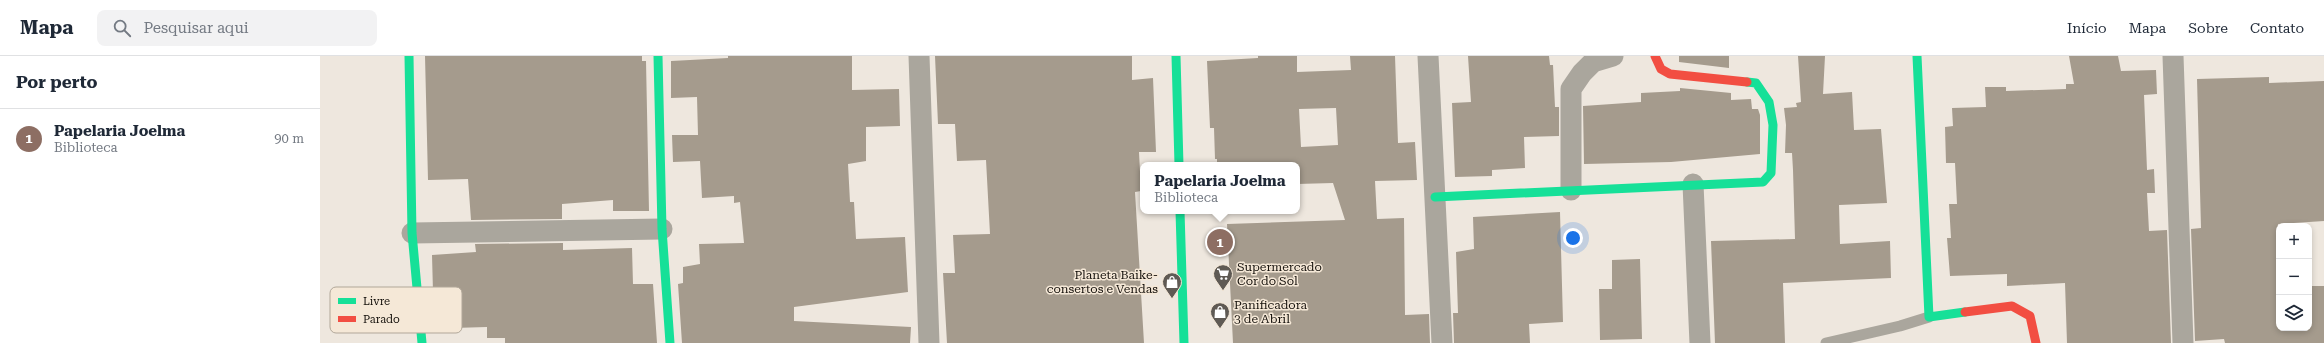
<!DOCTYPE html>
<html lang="pt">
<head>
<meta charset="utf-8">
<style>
	:root { --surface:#fff; --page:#f2f2f3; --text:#1f2937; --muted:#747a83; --line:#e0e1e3; --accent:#5f5a54 }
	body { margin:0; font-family:"Roboto Serif",serif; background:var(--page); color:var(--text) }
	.controls { position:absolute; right:12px; bottom:12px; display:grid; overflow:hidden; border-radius:8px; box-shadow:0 2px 6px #0003 }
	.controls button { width:36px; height:36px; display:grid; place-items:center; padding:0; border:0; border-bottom:1px solid var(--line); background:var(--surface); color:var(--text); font:20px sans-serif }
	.you { position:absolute; left:1253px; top:182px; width:14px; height:14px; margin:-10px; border:3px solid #fff; border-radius:50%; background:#1a73e8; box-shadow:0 0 0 6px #1a73e833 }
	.badge { display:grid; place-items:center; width:26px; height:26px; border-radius:50%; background:var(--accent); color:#fff; font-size:13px; font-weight:700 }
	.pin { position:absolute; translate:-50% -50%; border:2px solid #fff; box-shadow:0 1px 4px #0006 }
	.popup { position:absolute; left:820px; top:106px; width:160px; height:52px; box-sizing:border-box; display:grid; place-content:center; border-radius:8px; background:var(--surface); filter:drop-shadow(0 1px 3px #0005); font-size:13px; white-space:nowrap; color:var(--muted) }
	.popup b { font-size:15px; color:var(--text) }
	.popup::after { content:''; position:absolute; left:50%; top:100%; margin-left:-8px; border:8px solid transparent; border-top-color:var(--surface) }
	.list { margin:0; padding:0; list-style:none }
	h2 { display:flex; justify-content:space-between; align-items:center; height:52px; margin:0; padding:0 16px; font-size:17px }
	h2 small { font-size:13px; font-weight:400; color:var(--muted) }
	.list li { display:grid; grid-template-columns:26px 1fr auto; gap:12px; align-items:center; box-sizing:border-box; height:60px; padding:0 16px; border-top:1px solid var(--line) }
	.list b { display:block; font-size:15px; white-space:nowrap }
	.list p { margin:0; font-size:13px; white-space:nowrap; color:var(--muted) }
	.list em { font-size:13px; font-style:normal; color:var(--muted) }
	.icon { flex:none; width:22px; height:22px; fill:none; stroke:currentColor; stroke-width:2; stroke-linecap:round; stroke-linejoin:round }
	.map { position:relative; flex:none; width:2004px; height:287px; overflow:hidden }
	header { display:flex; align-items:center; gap:24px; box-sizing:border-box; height:56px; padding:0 20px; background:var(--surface); border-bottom:1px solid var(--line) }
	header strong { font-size:19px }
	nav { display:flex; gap:22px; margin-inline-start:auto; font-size:14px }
	.search { width:280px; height:36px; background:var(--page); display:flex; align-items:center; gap:10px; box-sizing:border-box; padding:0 14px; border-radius:8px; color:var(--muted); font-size:15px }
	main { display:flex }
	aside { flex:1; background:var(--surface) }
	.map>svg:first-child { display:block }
	.building { fill:#a59b8d; fill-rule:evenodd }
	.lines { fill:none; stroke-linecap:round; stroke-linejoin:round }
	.lane { stroke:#aaa69d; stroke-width:11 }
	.street { stroke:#aaa69d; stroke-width:21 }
	.fast { stroke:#16e098; stroke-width:9 }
	.jam { stroke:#f24e42; stroke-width:9 }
	.labels { text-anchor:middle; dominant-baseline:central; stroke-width:3; stroke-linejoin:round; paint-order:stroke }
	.poi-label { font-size:12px; fill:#120e09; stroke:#f5e8d7; text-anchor:start }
	.key { fill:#f5e8d7; stroke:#b1a799; stroke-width:1 }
	.key-label { font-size:11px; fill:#120e09 }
</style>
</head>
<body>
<header>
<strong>Mapa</strong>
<div class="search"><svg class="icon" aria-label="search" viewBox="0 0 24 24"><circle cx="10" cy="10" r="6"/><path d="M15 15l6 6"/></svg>Pesquisar aqui</div>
<nav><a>Início</a><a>Mapa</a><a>Sobre</a><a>Contato</a></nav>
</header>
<main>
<aside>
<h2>Por perto<small></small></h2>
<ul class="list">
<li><span class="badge" style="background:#8d6e63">1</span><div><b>Papelaria Joelma</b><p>Biblioteca</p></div><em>90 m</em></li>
</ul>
</aside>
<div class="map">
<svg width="2004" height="287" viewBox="0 0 2004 287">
	<rect width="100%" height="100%" fill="#eee7de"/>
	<path class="building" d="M105,0h217v5h4l3,150h-36v-11l-51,4v15l-91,1 -3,-41 -40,1z
		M408,0h124v34l47,-1 1,37 -34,1v34l-18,3 2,38h4l2,37 49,-2 3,55 -114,15v14l117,6 -1,16h-228l-4,-59 5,-1v-16l17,-3 -1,-20 45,-1 -4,-41 -6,1v-7l-32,2 -2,-37 -27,1 -1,-27h26l-1,-38 -26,1v-37l57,-3z
		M615,0h197v24l21,-2 3,74h-17l2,39 -6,1 9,151h-197l-4,-70h12l-2,-38 37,-1 -4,-74 -29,1 -2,-37h-17z
		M938,0h39v16l54,-2 -1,-14h45l3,87 17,-1 2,38 -42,1 2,38 27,-1 1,97 24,-1 1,29h-197l-6,-119 118,-4 -12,-37 -36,1v-19h-80v-6h-2l-1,-31h-4l-3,-67 51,-3zM1016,52l2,37 -37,2 -2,-38z
		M1148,0h81l1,9h3l2,42h4v29l-35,1 1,31 -33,2v6l-37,1 -3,-74 19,-1z
		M1359,0h50v12l-50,-6z
		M1478,0h27l-2,38 29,-2 2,38 27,-1 6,74 -48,2 1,39 50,-3 1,37 -108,5 2,60h-70l-4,-102 84,-2 -2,-69 -1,-17h-7l1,-28 -2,-17 13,-1 -1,-4 5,-1z
		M1749,0h49l3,15 35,-1 1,24 -13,1 3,75 7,-1 1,24h-8l2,38 18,-1 4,113h-104l-2,-60 -58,3v-12l-57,2 -3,-38h4l-2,-34h8l-2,-41h-9l-1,-36 8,-1 -1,-18 34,-1 -1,-20h21v4l60,-2v-5h8z
		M1949,21v6l55,-2v140l-46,3 1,104h30v-42h15v57h-99l-1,-4 -29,2 -4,-112 10,-1 -4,-149z
		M1360,32l51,5v7l20,-1 1,10h6l2,6v39l-89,8 -87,2 -1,-58 58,-4v-9l39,-2z
		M1240,156l3,110 -34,2 1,19h-76l-1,-30h5l-2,-61 18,-3 -1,-32z
		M243,187v7l69,-2 1,36h20l4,59h-152v-5h-18v-11l-34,1v-36h-20l-1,-37 44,-3 -1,-8z
		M1320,203l2,80 -42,1 -1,-51h13v-29z"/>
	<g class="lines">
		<path class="lane" d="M1506,287l74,-17 29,-9"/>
		<path class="street" d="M599,0l10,287
			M1108,0l14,287
			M1853,0l10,287
			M1373,128l7,159
			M1251,134v-101l11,-16 11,-11 20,-6
			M92,177l250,-4"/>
		<path class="fast" d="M89,0l3,177 10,110
			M338,0l4,173 8,114
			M856,0l3,109
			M1597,0l12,261 36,-5
			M1115,141l328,-15 8,-9 2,-48 -4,-23 -13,-19 -9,-1
			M860,155l4,132"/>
		<path class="jam" d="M1335,0l6,13 9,5 77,8
			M1645,256l47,-6 18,10 6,27"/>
	</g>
	<defs>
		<symbol id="supermarket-pin" viewBox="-11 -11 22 30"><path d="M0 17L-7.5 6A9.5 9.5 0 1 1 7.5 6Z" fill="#5f5a54" stroke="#f5e8d7"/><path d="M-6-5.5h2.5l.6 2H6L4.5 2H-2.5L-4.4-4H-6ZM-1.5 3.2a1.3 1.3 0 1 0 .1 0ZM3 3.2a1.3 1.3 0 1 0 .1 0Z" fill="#fff"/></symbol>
		<symbol id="shop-pin" viewBox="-11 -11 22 30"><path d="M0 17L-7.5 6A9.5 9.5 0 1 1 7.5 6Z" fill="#5f5a54" stroke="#f5e8d7"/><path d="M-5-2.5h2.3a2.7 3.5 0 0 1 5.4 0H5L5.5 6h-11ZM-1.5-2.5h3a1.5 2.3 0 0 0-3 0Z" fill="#fff"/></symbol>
	</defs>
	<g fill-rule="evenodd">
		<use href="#supermarket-pin" x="892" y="207" width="22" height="30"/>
		<use href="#shop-pin" x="841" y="215" width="22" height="30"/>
		<use href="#shop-pin" x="889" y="245" width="22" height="30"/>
	</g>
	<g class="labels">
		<g class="poi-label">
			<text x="917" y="211">Supermercado<tspan x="917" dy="14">Cor do Sol</tspan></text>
			<text x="838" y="219" text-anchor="end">Planeta Baike-<tspan x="838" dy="14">consertos e Vendas</tspan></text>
			<text x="914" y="249">Panificadora<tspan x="914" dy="14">3 de Abril</tspan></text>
		</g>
	</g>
	<rect x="10" y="231" width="132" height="46" rx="6" class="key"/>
	<rect x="18" y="242" width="18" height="6" fill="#16e098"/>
	<rect x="18" y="260" width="18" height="6" fill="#f24e42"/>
	<g class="key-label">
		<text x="43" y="249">Livre</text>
		<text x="43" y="267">Parado</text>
	</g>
</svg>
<div class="controls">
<button>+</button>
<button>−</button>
<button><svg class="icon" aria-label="layers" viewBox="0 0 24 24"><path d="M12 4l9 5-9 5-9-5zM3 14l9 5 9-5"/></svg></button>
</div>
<div class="you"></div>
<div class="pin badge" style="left:900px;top:186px;background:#8d6e63">1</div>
<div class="popup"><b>Papelaria Joelma</b>Biblioteca</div>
</div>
</main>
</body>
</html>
